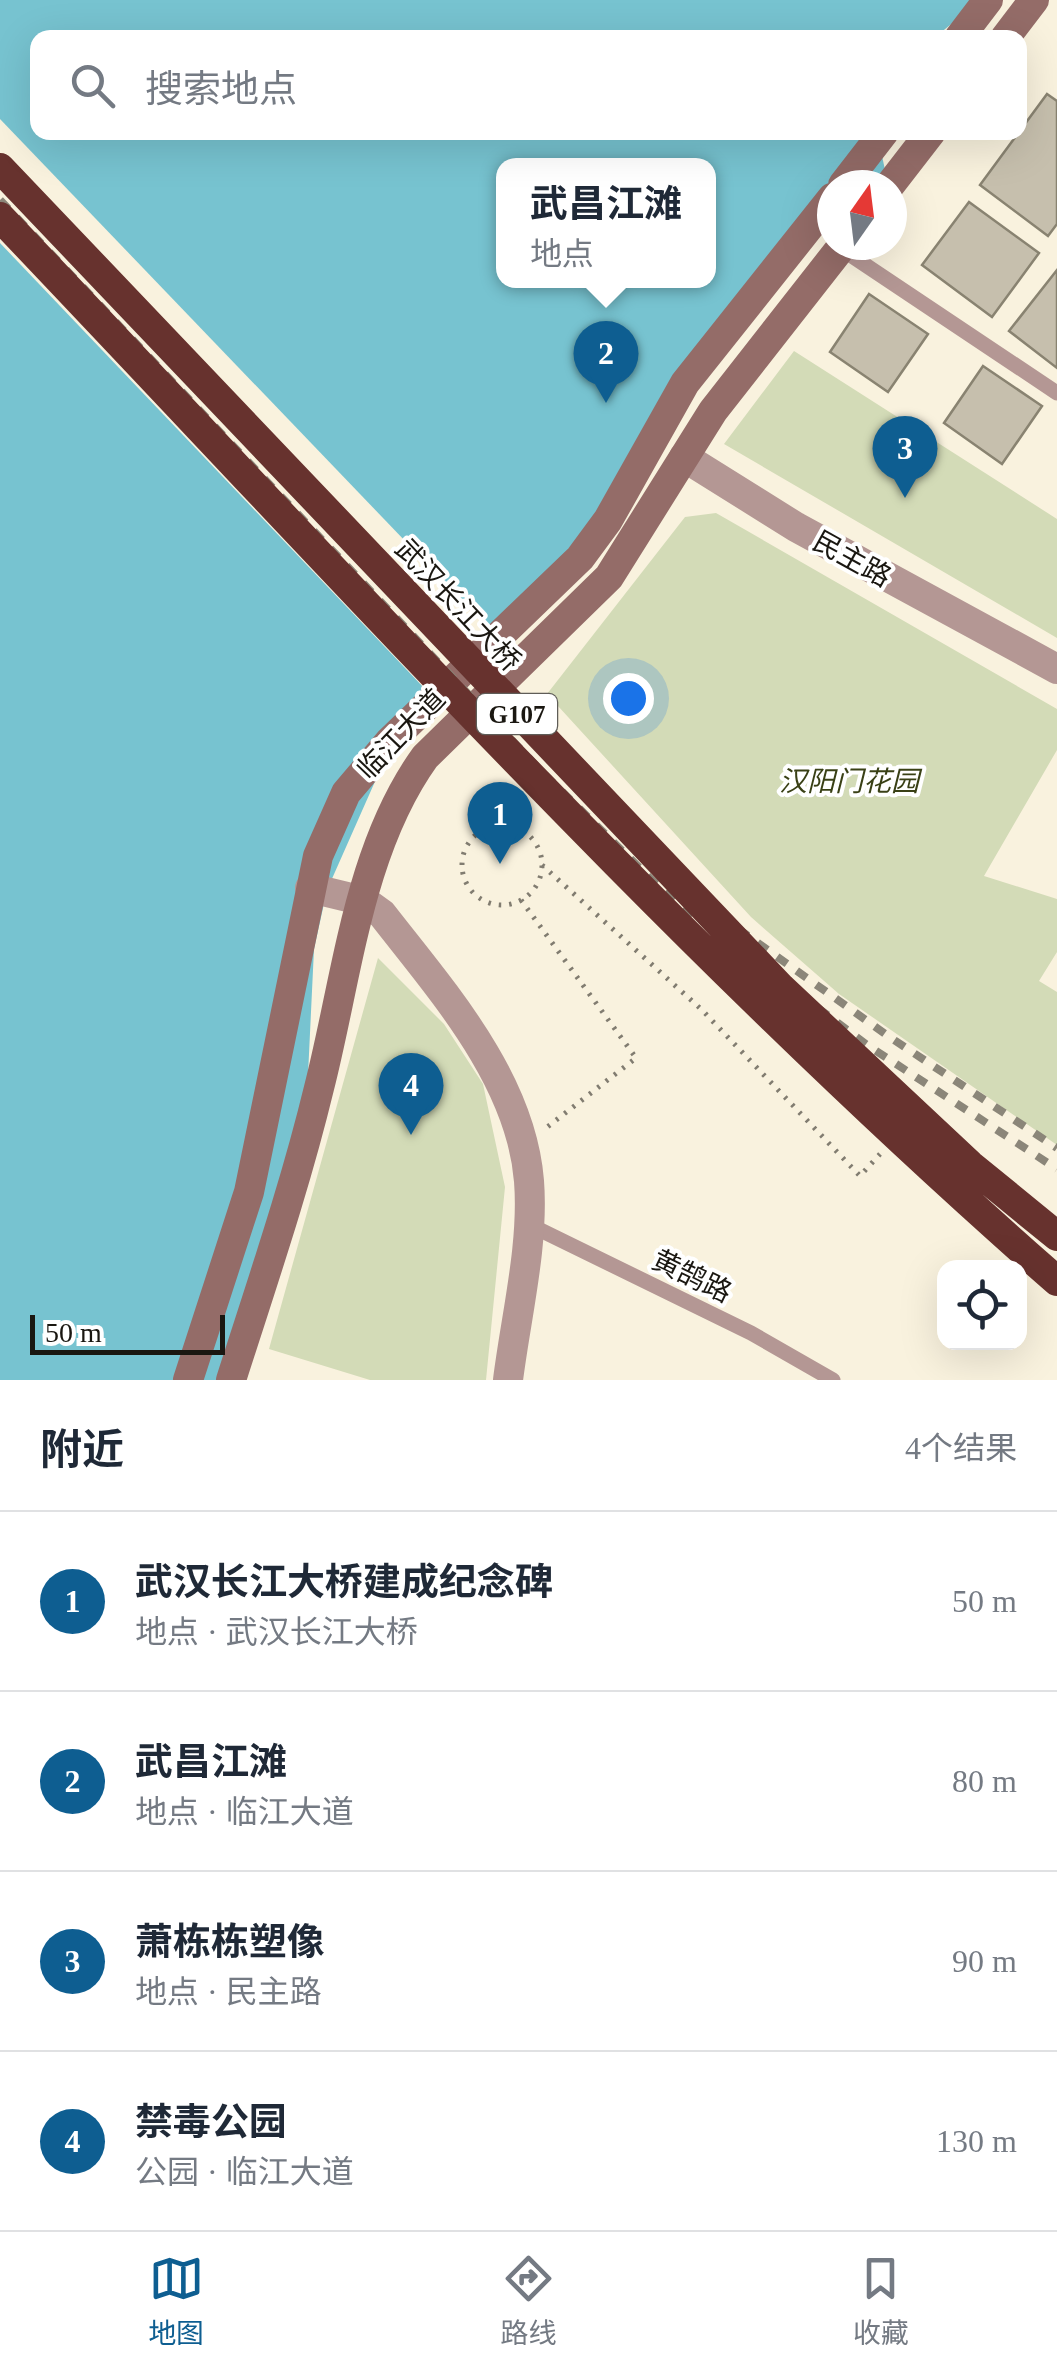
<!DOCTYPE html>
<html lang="zh">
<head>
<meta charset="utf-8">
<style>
	:root { --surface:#fff; --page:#f2f2f3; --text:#1f2937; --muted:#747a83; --line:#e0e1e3; --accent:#0e5e91 }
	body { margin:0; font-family:"Times New Roman","Noto Sans SC",serif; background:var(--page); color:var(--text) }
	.controls { position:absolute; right:30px; bottom:30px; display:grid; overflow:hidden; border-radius:20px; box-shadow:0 10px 40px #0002 }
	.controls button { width:90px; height:90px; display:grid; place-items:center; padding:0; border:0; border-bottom:2px solid var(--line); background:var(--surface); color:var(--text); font:50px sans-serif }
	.compass { position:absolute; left:817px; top:170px; width:90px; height:90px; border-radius:50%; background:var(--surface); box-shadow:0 10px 40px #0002; rotate:14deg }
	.scale { position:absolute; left:30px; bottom:25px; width:195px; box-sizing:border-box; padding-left:10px; border:5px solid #1a1711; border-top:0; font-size:28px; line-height:35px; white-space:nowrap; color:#1a1711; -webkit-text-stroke:8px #fff; paint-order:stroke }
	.you { position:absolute; left:628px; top:698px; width:35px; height:35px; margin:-25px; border:8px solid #fff; border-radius:50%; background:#1a73e8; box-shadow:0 0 0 15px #1a73e833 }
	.badge { display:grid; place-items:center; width:65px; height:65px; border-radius:50%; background:var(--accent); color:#fff; font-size:32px; font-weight:700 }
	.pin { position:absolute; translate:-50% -82px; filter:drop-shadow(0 2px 5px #0008) }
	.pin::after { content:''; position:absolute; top:52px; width:35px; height:30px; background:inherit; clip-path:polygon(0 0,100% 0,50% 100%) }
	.popup { position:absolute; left:496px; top:158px; width:220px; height:130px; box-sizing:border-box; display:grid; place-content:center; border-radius:20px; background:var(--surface); filter:drop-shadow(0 2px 8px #0005); font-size:32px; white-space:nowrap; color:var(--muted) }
	.popup b { font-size:38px; color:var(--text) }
	.popup::after { content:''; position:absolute; left:50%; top:100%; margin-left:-20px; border:20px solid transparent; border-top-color:var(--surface) }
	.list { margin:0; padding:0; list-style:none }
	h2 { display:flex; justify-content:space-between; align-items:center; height:130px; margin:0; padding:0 40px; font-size:42px }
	h2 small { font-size:32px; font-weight:400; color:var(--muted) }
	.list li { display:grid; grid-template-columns:65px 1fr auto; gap:30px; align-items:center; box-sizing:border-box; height:180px; padding:0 40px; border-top:2px solid var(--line) }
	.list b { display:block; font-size:38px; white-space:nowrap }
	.list p { margin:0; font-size:32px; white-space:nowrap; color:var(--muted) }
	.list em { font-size:32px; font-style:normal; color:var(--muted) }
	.icon { flex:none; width:55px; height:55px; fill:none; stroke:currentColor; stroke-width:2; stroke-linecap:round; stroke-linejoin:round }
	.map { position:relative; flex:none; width:1057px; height:1380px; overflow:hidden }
	.search { position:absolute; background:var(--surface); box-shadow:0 10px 40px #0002; left:30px; right:30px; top:30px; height:110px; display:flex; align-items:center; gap:25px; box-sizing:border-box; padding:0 35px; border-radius:20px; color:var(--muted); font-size:38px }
	.sheet { height:850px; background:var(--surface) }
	nav { display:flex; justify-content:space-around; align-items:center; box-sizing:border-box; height:140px; border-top:2px solid var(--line); background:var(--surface); font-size:28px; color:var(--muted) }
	nav a { display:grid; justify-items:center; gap:5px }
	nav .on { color:var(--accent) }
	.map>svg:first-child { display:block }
	.green { fill:#d3dbb7 }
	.water { fill:#77c3d0; fill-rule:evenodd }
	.pier { fill:#f9f2de }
	.building { fill:#c6bfad; stroke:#898371; stroke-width:2.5 }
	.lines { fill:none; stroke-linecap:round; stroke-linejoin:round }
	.path { stroke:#817c70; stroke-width:5; stroke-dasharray:2.5 8; stroke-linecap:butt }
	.lane { stroke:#b49794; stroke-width:15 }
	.street { stroke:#b49794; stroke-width:30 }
	.secondary { stroke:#946c68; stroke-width:30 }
	.rail { stroke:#8b8679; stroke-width:8; stroke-dasharray:12 12; stroke-linecap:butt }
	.highway-bridge { stroke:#67322e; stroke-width:30 }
	.labels { text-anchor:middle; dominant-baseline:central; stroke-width:8; stroke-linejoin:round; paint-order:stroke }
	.shield { fill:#fff; stroke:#5f5d58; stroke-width:2.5 }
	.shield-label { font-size:25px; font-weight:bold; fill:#1a1711 }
	.street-label { font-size:28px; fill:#1a1711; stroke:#fff }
	.park-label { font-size:28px; font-style:italic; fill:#394015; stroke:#fff }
</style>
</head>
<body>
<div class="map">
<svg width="1057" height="1380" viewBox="0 0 1057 1380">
	<rect width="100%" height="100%" fill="#f9f2de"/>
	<path class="green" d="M794,351l263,168v119l-333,-194z
		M716,513l341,196v41l-73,126 73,23v53l-18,29 18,11v153l-218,-151 -88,-77 -204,-223 138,-177z
		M378,958l66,66 39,60 22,103 -19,193h-116l-101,-31z"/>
	<path class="water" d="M0,0h981l-47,38h-896v94h839l8,38 -10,15h-43l-220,312 -235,280 -50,113 -13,59 -7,147 -90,284h-217zM504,165h204v115h-204z"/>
	<path class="pier" d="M0,119l503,524 -58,67 -445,-467z"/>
	<path class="building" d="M1047,94l10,7v123l-9,12 -68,-51z
		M969,202l70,51 -47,64 -70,-52z
		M1057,270v98l-48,-37z
		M869,294l59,40 -40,58 -58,-40z
		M983,366l59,40 -40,58 -58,-41z"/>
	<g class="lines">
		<path class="path" d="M462 865a40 40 0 1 1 80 0a40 40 0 1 1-80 0Z
			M542,865l160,145 158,166 20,-22
			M521,900l115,158 -90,70"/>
		<path class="lane" d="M840,248l217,145
			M526,1223l225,110 82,47"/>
		<path class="street" d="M684,457l112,70 261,142
			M310,888l54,13 18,13c60,77 139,165 147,267 5,64 -13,135 -21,199"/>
		<path class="secondary" d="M959,38l29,-38
			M1005,38l29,-38
			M843,185l41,-53
			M890,185l41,-53
			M188,1380l61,-188 69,-336 28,-63 44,-52 190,-183 28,-38 77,-137 147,-185
			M231,1380c31,-97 64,-193 88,-292 28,-109 39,-238 106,-331l184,-180 104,-166 130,-166"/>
		<path class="rail" d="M0,200l543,573 121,119 203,153 190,124
			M699,901l192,137 166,110"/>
		<path class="highway-bridge" d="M0,168l781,820 189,177 87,71
			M0,217c344,361 681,735 1057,1064"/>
	</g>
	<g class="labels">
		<rect class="shield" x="477" y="694" width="80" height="40" rx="8"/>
		<g class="shield-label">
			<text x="517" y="714">G107</text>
		</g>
		<g class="street-label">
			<text transform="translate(852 559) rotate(29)">民主路</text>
			<text transform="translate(458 605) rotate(47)">武汉长江大桥</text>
			<text transform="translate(401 734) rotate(-46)">临江大道</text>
			<text transform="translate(692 1276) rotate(26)">黄鹄路</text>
		</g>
		<g class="park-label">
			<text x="849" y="781">汉阳门花园</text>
		</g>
	</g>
</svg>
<div class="controls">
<button><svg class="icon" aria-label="locate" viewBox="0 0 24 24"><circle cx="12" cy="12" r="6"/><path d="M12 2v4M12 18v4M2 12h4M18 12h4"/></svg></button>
</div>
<svg class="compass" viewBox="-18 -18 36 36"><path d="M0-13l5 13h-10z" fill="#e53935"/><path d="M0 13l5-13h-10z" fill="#747a83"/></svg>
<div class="scale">50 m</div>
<div class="you"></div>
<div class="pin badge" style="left:500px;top:864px">1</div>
<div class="pin badge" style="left:606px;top:403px">2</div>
<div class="popup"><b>武昌江滩</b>地点</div>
<div class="pin badge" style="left:905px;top:498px">3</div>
<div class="pin badge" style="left:411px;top:1135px">4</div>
<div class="search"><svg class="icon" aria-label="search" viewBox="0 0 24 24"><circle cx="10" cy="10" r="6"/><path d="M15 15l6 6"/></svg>搜索地点</div>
</div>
<section class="sheet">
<h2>附近<small>4个结果</small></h2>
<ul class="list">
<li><span class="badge">1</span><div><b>武汉长江大桥建成纪念碑</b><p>地点 · 武汉长江大桥</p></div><em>50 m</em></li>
<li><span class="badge">2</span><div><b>武昌江滩</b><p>地点 · 临江大道</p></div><em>80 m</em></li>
<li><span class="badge">3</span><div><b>萧栋栋塑像</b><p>地点 · 民主路</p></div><em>90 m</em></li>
<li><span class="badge">4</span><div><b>禁毒公园</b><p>公园 · 临江大道</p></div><em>130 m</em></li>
</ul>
</section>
<nav>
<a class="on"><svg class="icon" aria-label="map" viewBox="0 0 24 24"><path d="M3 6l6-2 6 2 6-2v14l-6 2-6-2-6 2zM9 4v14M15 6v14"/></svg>地图</a>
<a><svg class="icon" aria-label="directions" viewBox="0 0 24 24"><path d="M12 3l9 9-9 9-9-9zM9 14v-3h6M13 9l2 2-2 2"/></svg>路线</a>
<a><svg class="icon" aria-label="saved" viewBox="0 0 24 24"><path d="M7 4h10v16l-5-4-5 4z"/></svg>收藏</a>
</nav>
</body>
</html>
